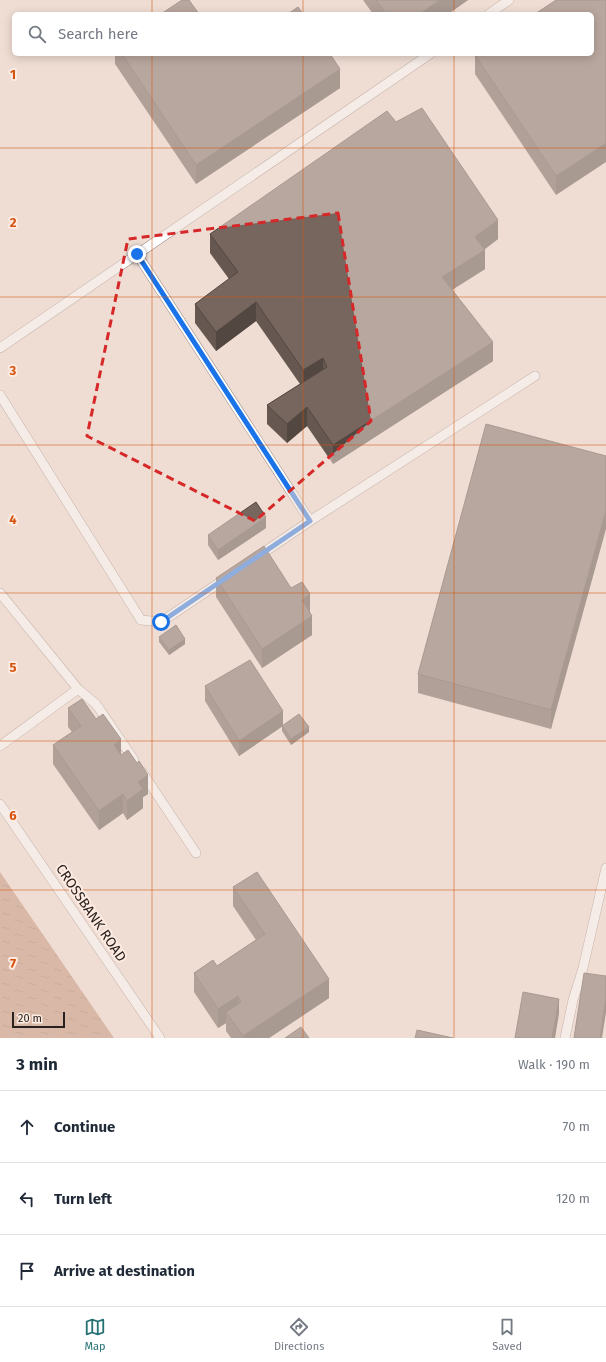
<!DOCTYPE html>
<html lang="en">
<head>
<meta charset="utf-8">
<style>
	:root { --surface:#fff; --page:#f6f6f7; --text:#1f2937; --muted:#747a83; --line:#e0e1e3; --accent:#277174 }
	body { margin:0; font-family:"Fira Sans",sans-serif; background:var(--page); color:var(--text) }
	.scale { position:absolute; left:12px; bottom:10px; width:53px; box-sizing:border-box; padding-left:4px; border:2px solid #28211e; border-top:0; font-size:11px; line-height:14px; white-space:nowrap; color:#28211e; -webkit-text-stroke:3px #fdeae0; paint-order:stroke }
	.stop { position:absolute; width:12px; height:12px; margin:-9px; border:3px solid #1a73e8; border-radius:50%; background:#fff }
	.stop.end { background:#1a73e8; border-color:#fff; box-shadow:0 1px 4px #0008 }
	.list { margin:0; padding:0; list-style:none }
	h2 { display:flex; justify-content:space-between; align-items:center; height:52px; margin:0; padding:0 16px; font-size:17px }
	h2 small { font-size:13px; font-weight:400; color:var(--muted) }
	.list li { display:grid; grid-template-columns:26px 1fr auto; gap:12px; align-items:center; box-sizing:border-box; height:72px; padding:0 16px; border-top:1px solid var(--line) }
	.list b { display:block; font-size:15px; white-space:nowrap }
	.list em { font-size:13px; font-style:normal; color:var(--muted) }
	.icon { flex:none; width:22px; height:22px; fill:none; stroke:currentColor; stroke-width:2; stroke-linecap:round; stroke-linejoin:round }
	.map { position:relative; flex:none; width:606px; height:1038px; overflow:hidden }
	.search { position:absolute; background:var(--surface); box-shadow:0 2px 10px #0003; left:12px; right:12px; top:12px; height:44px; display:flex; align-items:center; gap:10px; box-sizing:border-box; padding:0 14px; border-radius:6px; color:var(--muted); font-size:15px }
	.sheet { height:268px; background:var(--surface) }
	nav { display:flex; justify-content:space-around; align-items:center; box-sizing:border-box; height:56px; border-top:1px solid var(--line); background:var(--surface); font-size:11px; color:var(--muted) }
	nav a { display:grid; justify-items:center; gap:2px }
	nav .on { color:var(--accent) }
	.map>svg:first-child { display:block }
	.water { fill:url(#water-ripples) }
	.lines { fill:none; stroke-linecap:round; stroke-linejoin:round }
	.lane-casing { stroke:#928178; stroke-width:10 }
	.lane { stroke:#fff; stroke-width:9 }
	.wall { fill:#665851 }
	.shaded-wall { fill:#534742 }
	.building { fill:#77665e; stroke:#534742 }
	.route { stroke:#1a73e8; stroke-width:5 }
	.marked { fill:none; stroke:#d62828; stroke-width:3; stroke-dasharray:8 5; stroke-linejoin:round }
	.grid { fill:none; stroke:#d5530e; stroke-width:1; stroke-opacity:0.55 }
	.labels { text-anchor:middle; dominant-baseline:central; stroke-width:4; stroke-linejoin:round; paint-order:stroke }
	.street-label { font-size:14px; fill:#28211e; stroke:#fdeae0 }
	.grid-label { font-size:13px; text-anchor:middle; font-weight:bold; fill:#d5530e; stroke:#fdeae0; stroke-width:4; stroke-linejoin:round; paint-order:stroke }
</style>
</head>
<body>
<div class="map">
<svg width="606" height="1038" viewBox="0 0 606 1038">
	<defs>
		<pattern id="water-ripples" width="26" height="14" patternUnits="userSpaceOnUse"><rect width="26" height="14" fill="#c08c71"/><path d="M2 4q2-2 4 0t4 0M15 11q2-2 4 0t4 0" fill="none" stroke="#9c725c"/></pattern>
	</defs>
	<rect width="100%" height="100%" fill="#efddd3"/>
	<path class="water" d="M0,872l114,166h-114z"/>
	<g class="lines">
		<defs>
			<path id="lane" d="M489,14l20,-14
				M137,254l173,267
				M0,348l430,-294
				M0,395l141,225 20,2 64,-43
				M257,557l53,-36 225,-145
				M0,593l78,96 -78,57
				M78,689l18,15 38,56
				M142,772l54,81
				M0,804l160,234
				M565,1038l8,-38 10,-32 23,-100"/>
		</defs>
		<use href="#lane" class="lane-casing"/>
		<use href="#lane" class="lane"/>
	</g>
	<path class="wall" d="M363,0h105l-20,14h-75z
		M606,0l-50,195 -81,-121v-19z
		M115,54h110l1,1 114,33 -144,96 -81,-120z
		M396,122l102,117 -14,10 1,20 -33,21 41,71 -160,103 -26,-38 -20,17 -20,-19v-19l33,-21 -44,-63 -40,30 -21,-28v-19l34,-25 -19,-26v-19z
		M606,456l-55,273 -133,-36v-19z
		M266,528l-48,32 -10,-15v-10z
		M216,578l75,10 19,24 2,23 -50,33 -46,-71z
		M159,637l26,7 -16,11 -10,-13z
		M205,686l78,39 26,7 -18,13 -9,-14v-5l-43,30 -34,-55z
		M68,708l53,47 27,39 -5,3v11l-16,12 -4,-7 -24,17 -46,-66v-19l19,-13 -4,-5z
		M233,887l96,111 -60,40h-38l-5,-7v-8l-8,5 -24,-36v-19l23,-7 39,-26 -23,-34z"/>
	<path class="shaded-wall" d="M440,0h28l-20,14h-28z
		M340,69v19l-144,96v-19z
		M606,143v19l-50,33v-19z
		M498,220v19l-18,14 5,-3v19l-43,27v-19l33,-40z
		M256,302v19l-40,30v-19z
		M493,342v19l-160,103v-19z
		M323,358v19l-20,12v-19z
		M307,407v19l-20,17v-19z
		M606,510v19l-55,200v-19z
		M266,517v11l-48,32v-10z
		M310,594v19l-8,-13z
		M312,616v19l-50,33v-19z
		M185,639v5l-16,11v-5z
		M283,711v15l-44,30v-15z
		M309,727v5l-18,13v-6z
		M121,739v20l-7,-14z
		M148,775v19l-5,3v11l-16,12v-19l11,-19z
		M123,794v19l-24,17v-19z
		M329,979v19l-60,40h-26v-2z
		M238,996v19l-12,-3v11l-8,5v-19z
		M606,997v15l-4,26h-2z
		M559,999v15l-4,24h-3z"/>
	<path class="building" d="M182,0h7l10,14h-38z
		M376,0h64l-20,14h-34z
		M556,0h50v143l-50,33 -81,-121 1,-1h116v-40h-57z
		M298,7l5,7h-15z
		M122,54h103l1,1 3,-1h101l10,15 -144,96z
		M422,108l76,112 -23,17 10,13 -43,27 51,65 -160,103 -26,-38 -20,17 -20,-19 60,-38 -4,-9 -20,12 -47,-68 -40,30 -21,-28 43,-32 -28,-38 177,-123 9,11z
		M486,424l120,32v54l-55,200 -133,-36z
		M256,502l10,15 -48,33 -10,-15z
		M264,546l27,42 11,-6 8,12 -8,6 10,16 -50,33 -46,-71z
		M176,625l9,14 -16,11 -10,-13z
		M250,660l33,51 -44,30 -34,-55z
		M82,699l14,20 7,-5 18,25 -7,6 7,10 7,-5 9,13 2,-2 9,14 -10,7 5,7 -16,12 -4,-7 -24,17 -46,-66 28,-19 -13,-18z
		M299,714l10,13 -18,12 -9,-13z
		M257,872l72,107 -86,57 -17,-24 15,-10 -3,-6 -20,13 -24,-36 19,-13 4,6 48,-32 -32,-47z
		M584,973l22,3v21l-6,41h-26z
		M523,992l36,7 -7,39h-37z
		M301,1027l8,11h-24z
		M417,1030l36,8h-38z"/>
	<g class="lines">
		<path class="route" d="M137,254l173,267 -149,101"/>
	</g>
	<path d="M0 0H606V1038H0ZM338,213l33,208 -116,100 -168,-85 41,-197z" fill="#efddd3" fill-opacity=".55" fill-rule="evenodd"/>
	<path class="marked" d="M338,213l33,208 -116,100 -168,-85 41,-197z"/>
	<path class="grid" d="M152,0v14M303,0v14M454,0v14M152,54v984M303,54v984M454,54v984M0,148h606M0,297h606M0,445h606M0,593h606M0,741h606M0,890h606"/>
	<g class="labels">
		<g class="street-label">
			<text transform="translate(91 913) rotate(56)">CROSSBANK ROAD</text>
		</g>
	</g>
	<g class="grid-label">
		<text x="13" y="79">1</text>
		<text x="13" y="227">2</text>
		<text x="13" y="375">3</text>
		<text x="13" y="524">4</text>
		<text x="13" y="672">5</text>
		<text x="13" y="820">6</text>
		<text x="13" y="968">7</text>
	</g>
</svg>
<div class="scale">20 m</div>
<div class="stop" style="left:161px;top:622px"></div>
<div class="stop end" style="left:137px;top:254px"></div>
<div class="search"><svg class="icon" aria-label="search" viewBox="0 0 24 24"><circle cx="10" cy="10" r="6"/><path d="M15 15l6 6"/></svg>Search here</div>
</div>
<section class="sheet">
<h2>3 min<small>Walk · 190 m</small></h2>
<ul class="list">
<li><svg class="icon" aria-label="ahead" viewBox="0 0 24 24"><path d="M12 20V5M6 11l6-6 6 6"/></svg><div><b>Continue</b></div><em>70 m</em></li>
<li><svg class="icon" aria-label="left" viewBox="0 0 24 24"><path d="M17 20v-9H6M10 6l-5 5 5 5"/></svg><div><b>Turn left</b></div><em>120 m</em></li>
<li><svg class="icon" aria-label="arrive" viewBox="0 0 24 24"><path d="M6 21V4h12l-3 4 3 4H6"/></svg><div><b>Arrive at destination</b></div></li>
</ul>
</section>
<nav>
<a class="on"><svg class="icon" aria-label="map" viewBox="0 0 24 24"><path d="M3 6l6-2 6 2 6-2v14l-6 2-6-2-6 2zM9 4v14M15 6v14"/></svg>Map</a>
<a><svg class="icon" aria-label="directions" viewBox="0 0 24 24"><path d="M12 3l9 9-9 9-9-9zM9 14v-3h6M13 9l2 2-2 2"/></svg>Directions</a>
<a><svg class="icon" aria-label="saved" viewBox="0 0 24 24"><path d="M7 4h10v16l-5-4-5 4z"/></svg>Saved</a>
</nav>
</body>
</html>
